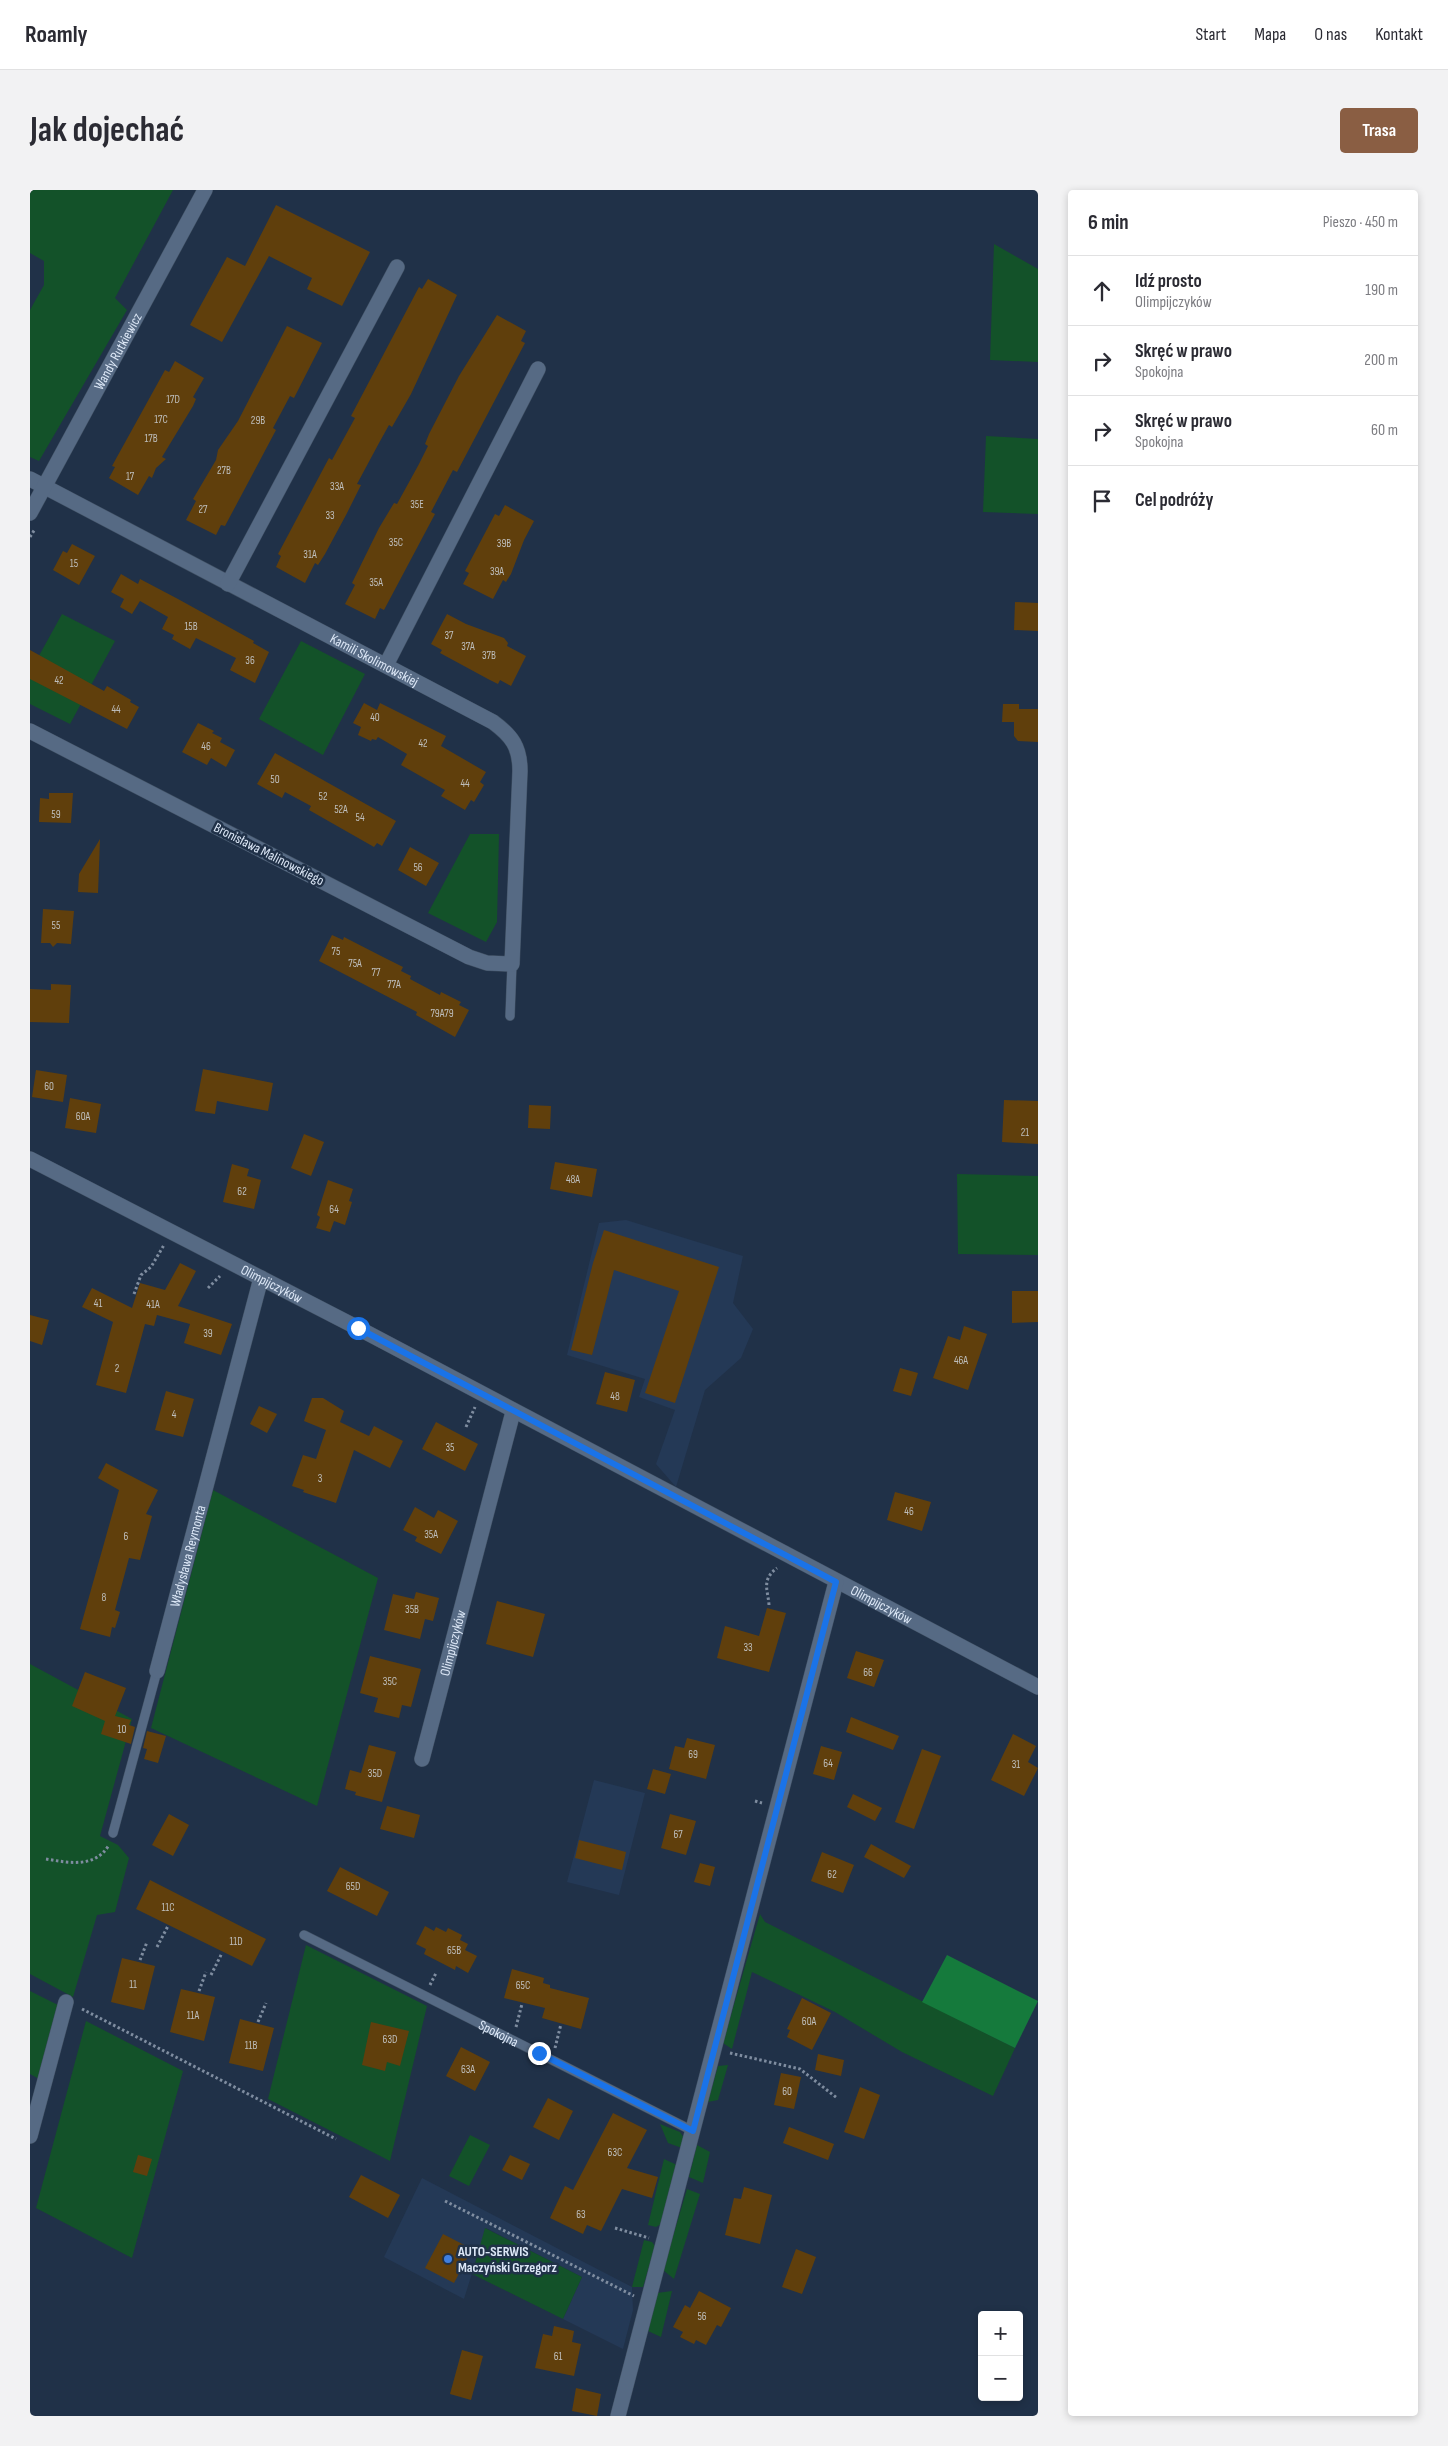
<!DOCTYPE html>
<html lang="pl">
<head>
<meta charset="utf-8">
<style>
	:root { --surface:#fff; --page:#f2f2f3; --text:#2b2b33; --muted:#7c7c81; --line:#e1e1e2; --accent:#8a5e43 }
	body { margin:0; font-family:"Sofia Sans Condensed",sans-serif; background:var(--page); color:var(--text) }
	.controls { position:absolute; right:15px; bottom:15px; display:grid; overflow:hidden; border-radius:5px; box-shadow:0 2px 8px #0003 }
	.controls button { width:45px; height:45px; display:grid; place-items:center; padding:0; border:0; border-bottom:1px solid var(--line); background:var(--surface); color:var(--text); font:25px sans-serif }
	.stop { position:absolute; width:15px; height:15px; margin:-11px; border:4px solid #1a73e8; border-radius:50%; background:#fff }
	.stop.end { background:#1a73e8; border-color:#fff; box-shadow:0 1px 5px #0008 }
	.list { margin:0; padding:0; list-style:none }
	h2 { display:flex; justify-content:space-between; align-items:center; height:65px; margin:0; padding:0 20px; font-size:21px }
	h2 small { font-size:16px; font-weight:400; color:var(--muted) }
	.list li { display:grid; grid-template-columns:32px 1fr auto; gap:15px; align-items:center; box-sizing:border-box; height:70px; padding:0 20px; border-top:1px solid var(--line) }
	.list b { display:block; font-size:19px; white-space:nowrap }
	.list p { margin:0; font-size:16px; white-space:nowrap; color:var(--muted) }
	.list em { font-size:16px; font-style:normal; color:var(--muted) }
	.icon { flex:none; width:28px; height:28px; fill:none; stroke:currentColor; stroke-width:2; stroke-linecap:round; stroke-linejoin:round }
	.map { position:relative; flex:none; width:1008px; height:2226px; overflow:hidden; border-radius:5px }
	header { display:flex; align-items:center; gap:30px; box-sizing:border-box; height:70px; padding:0 25px; background:var(--surface); border-bottom:1px solid var(--line) }
	header strong { font-size:24px }
	nav { display:flex; gap:28px; margin-inline-start:auto; font-size:18px }
	.intro { display:flex; align-items:center; justify-content:space-between; box-sizing:border-box; height:120px; padding:0 30px }
	h1 { margin:0; font-size:35px }
	.button { padding:12px 22px; border-radius:5px; background:var(--accent); color:#fff; font-size:18px; font-weight:700 }
	main { display:flex; gap:30px; padding:0 30px }
	aside { flex:1; background:var(--surface); border-radius:5px; box-shadow:0 2px 8px #0003 }
	.map>svg:first-child { display:block }
	.built { fill:#243956 }
	.green { fill:#135229 }
	.forest { fill:#157a3c }
	.building { fill:#603f0c }
	.lines { fill:none; stroke-linecap:round; stroke-linejoin:round }
	.lane-casing { stroke:#3f4f62; stroke-width:10 }
	.street-casing { stroke:#3f4f62; stroke-width:16 }
	.path { stroke:#7f8da0; stroke-width:3; stroke-dasharray:2.5 2.5; stroke-linecap:butt }
	.lane { stroke:#566a84; stroke-width:9 }
	.street { stroke:#566a84; stroke-width:15 }
	.route { stroke:#1a73e8; stroke-width:6 }
	.shop-dot { fill:#3f7fe0; stroke:#203148; stroke-width:2 }
	.labels { text-anchor:middle; dominant-baseline:central; stroke-width:5; stroke-linejoin:round; paint-order:stroke }
	.number-label { font-size:11px; fill:#bebebc }
	.street-label { font-size:14px; fill:#dde8f7; stroke:#203148 }
	.poi-label { font-size:14px; font-weight:bold; fill:#dde8f7; stroke:#203148; text-anchor:start }
</style>
</head>
<body>
<header>
<strong>Roamly</strong>
<nav><a>Start</a><a>Mapa</a><a>O nas</a><a>Kontakt</a></nav>
</header>
<div class="intro"><h1>Jak dojechać</h1><a class="button">Trasa</a></div>
<main>
<div class="map">
<svg width="1008" height="2226" viewBox="0 0 1008 2226">
	<rect width="100%" height="100%" fill="#203148"/>
	<path class="built" d="M596,1030l117,36 -10,47 20,26 -12,29 -36,32 -29,97 -20,-23 19,-54 -36,-13 6,-18 -78,-24 32,-132z
		M564,1590l51,13 -26,102 -52,-13z
		M392,1988l210,109 1,23 -10,39 -60,-30 19,-42 -96,-49 -22,71 -80,-42z"/>
	<path class="green" d="M0,0h143l-58,108 12,12 -88,151 -9,-4v-147l14,-25v-24l-14,-8z
		M964,54l44,25v93l-48,-2z
		M956,246l52,3v75l-55,-2z
		M32,424l53,27 -45,83 -40,-20v-32z
		M271,451l64,33 -42,81 -64,-36z
		M440,644h29l-2,88 -11,20 -58,-29z
		M927,984l81,2v79l-80,-1z
		M183,1300l165,88 -61,228 -166,-78z
		M0,1474l102,55 -32,117 18,9 11,13 -14,54 -18,3 -24,82 -43,-23z
		M730,1724l5,8 250,126 -22,48 -91,-44 -67,-40 -83,-40 -20,77 -9,-6z
		M276,1755l121,61 -37,155 -122,-62z
		M0,1801l30,15 -21,73 -9,-5z
		M56,1831l97,50 -51,187 -96,-50z
		M698,1875l-10,35 -10,2 10,-36z
		M630,1934l20,8 4,6 -2,10 -14,-5z
		M440,1945l20,10 -21,41 -20,-10z
		M667,1955l13,7 -7,31 -14,-6z
		M634,1969l13,6 -16,59 -5,3 -8,-2z
		M657,1999l13,5 -26,85 -11,-9z
		M455,2038l97,49 -19,42 -91,-45z
		M614,2050l8,2 3,4 -12,41h-11z
		M642,2101l-11,46 -13,-6 9,-38z"/>
	<path class="forest" d="M917,1765l91,46 -23,47 -93,-46z"/>
	<path class="building" d="M246,15l94,47 -28,54 -35,-17 5,-11 -43,-22 -47,86 -32,-17 37,-68 18,9z
		M398,89l29,16 -46,99 -19,33 -3,-2 -10,18 -22,41 4,1 -15,30 -21,39 -7,11 -3,-2 -10,20 -29,-16 5,-11 -3,-2 51,-96 3,2 6,-11 17,-31 -4,-2 68,-129 3,2z
		M467,125l29,16 -5,10 4,2 -68,129 -4,-2 -22,42 4,2 -51,96 -4,-2 -5,11 -30,-15 10,-19 -3,-2 27,-55 15,-25 3,1 22,-40 9,-18 -3,-2 4,-10 30,-58z
		M257,136l35,17 -28,55 -4,-2 -17,32 3,2 -51,96 -4,-1 -5,10 -30,-15 10,-19 -3,-2 23,-39 2,-10 20,-29z
		M145,171l29,17 -11,19 3,2 -3,7 -31,51 4,2 -10,9 -4,10 -3,-2 -11,19 -29,-17 6,-11 -3,-1 53,-96 4,2z
		M475,315l29,16 -10,19 -13,34 -5,8 -3,-2 -10,19 -30,-15 6,-11 -4,-2 30,-57 4,2z
		M42,354l23,12 -16,29 -26,-15 10,-19 4,2z
		M91,384l17,10 2,-5 38,20 76,42 -1,2 16,9 -14,31 -25,-13 6,-12 -40,-20 -6,11 -18,-10 2,-4 -12,-6 6,-12 -28,-16 -8,13 -12,-7 4,-8 -13,-7z
		M985,412l23,1v28l-24,-1z
		M417,424l19,10 38,14 4,5 -1,3 19,10 -15,30 -11,-6 -2,4 -10,-5 -48,-26 2,-3 -11,-6z
		M0,460l74,41 3,-5 24,14 -1,2 9,5 -12,22 -97,-50z
		M334,513l13,7 3,-7 66,33 -5,10 45,26 -6,10 4,3 -10,17 -3,-2 -6,10 -24,-14 4,-6 -44,-25 6,-11 -29,-17 -2,3 -4,-1 -1,2 -13,-6 3,-8 -8,-4z
		M973,514h16v5h19v33l-20,-1 -4,-5v-14h-12z
		M168,533l16,8 -2,2 10,5 -2,4 15,8 -9,17 -15,-9 -4,7 -25,-13z
		M245,563l121,68 -14,25 -5,-3 -3,4 -65,-37 2,-4 -26,-14 -3,6 -25,-14z
		M19,603h24l-2,30 -32,-1 1,-24 9,1z
		M70,649l-2,54 -20,-1 1,-18z
		M380,657l29,16 -13,23 -28,-16z
		M13,719l31,2 -3,33 -14,-1 -4,4 -3,-4h-9z
		M302,745l11,5 1,-3 39,20 20,10 -2,4 10,5 -1,3 30,16 1,-3 20,10 -2,3 10,5 -14,27 -39,-22 1,-3 -98,-51z
		M21,794l20,1 -2,38 -39,-1v-33l21,1z
		M173,879l70,14 -5,28 -51,-10 -2,13 -20,-3z
		M6,880l31,5 -4,27 -31,-5z
		M40,908l31,6 -5,29 -31,-5z
		M974,910l34,1v43l-36,-2z
		M499,915l22,1 -1,23 -22,-1z
		M274,944l20,8 -13,34 -20,-8z
		M525,972l42,7 -5,28 -42,-8z
		M202,974l17,5 -2,7 14,4 -7,29 -31,-7z
		M298,990l25,9 -4,12 3,1 -7,23 -11,-4 -4,11 -14,-4 4,-11 -3,-2z
		M574,1040l115,37 -44,136 -30,-10 34,-102 -65,-21 -22,85 -21,-5 22,-87z
		M150,1073l16,8 -18,35 54,18 -11,31 -37,-12 6,-19 -33,-9 -3,11 -9,-2 -19,69 -30,-8 17,-63 -31,-15 10,-19 40,20 8,-25 25,7z
		M982,1101h26v31l-26,1z
		M0,1125l19,5 -7,25 -12,-4z
		M934,1136l23,8 -19,56 -35,-12 15,-42 12,4z
		M870,1178l18,5 -7,23 -18,-5z
		M575,1182l30,8 -8,32 -31,-8z
		M136,1201l28,8 -11,38 -28,-7z
		M282,1208h11l21,13 -4,11 29,14 5,-10 29,15 -13,27 -36,-18 -18,53 -33,-11 1,-2 -12,-4 11,-31 13,4 10,-29 -22,-9z
		M229,1216l18,8 -10,19 -17,-9z
		M406,1232l42,22 -13,27 -43,-22z
		M76,1273l52,27 -12,24 6,2 -12,44 -11,-2 -14,52 5,2 -5,16 -3,-1 -2,10 -30,-8 39,-139 -21,-12z
		M865,1302l36,10 -9,29 -35,-11z
		M385,1317l19,11 4,-8 20,11 -17,33 -26,-13 2,-4 -14,-7z
		M386,1402l23,6 -6,23 -8,-2 -5,20 -36,-9 9,-36 21,5z
		M467,1411l48,13 -12,43 -47,-13z
		M737,1418l19,5 -17,59 -52,-14 8,-32 34,10z
		M826,1461l28,9 -10,27 -27,-9z
		M340,1466l51,13 -10,38 -9,-2 -3,13 -25,-6 4,-14 -18,-5z
		M55,1482l41,16 -11,28 16,4 -2,5 6,2 -4,17 -30,-10 4,-13 -33,-15z
		M821,1527l48,19 -6,14 -47,-18z
		M117,1541l19,5 -8,27 -14,-4 3,-10 -4,-1z
		M983,1544l23,12 -8,16 10,6 -14,28 -33,-16z
		M657,1548l28,7 -9,34 -37,-10 6,-23 9,2z
		M339,1555l27,7 -14,50 -27,-7 1,-3 -11,-3 5,-19 11,3z
		M791,1556l21,6 -8,28 -21,-6z
		M892,1559l19,7 -27,73 -19,-7z
		M623,1579l18,5 -6,20 -18,-5z
		M823,1604l29,14 -7,13 -28,-14z
		M357,1616l33,9 -6,23 -34,-9z
		M139,1624l20,11 -16,31 -21,-11z
		M640,1624l26,7 -10,34 -25,-7z
		M549,1650l47,12 -4,18 -47,-12z
		M841,1654l40,22 -7,12 -40,-21z
		M792,1662l32,13 -11,28 -32,-12z
		M670,1673l15,4 -5,19 -16,-4z
		M310,1677l49,25 -12,24 -50,-25z
		M120,1690l116,59 -14,27 -116,-57z
		M395,1736l9,5 2,-4 10,5 2,-4 14,7 -2,5 8,4 -3,6 12,6 -9,17 -12,-7 -1,4 -31,-16 2,-5 -10,-5z
		M92,1768l33,8 -11,44 -33,-8z
		M482,1779l32,9 -1,5 7,2v3l39,10 -8,31 -39,-11 3,-10 -41,-10z
		M151,1799l34,8 -11,44 -34,-9z
		M772,1808l29,15 -19,37 -25,-13 3,-7 -3,-1z
		M210,1829l34,9 -11,43 -34,-8z
		M341,1832l38,9 -9,35 -13,-4 -2,9 -23,-6z
		M431,1857l29,15 -15,29 -29,-15z
		M788,1864l26,6 -3,16 -26,-6z
		M751,1883l20,4 -7,32 -20,-4z
		M830,1897l20,8 -16,44 -20,-7z
		M518,1908l25,13 -14,29 -26,-13z
		M583,1923l34,17 -20,38 31,9 -6,21 -30,-9 -21,42 -14,-6 -4,9 -33,-16 15,-32 8,4z
		M759,1937l45,17 -6,16 -45,-17z
		M108,1965l14,4 -5,17 -14,-4z
		M480,1965l20,9 -8,16 -20,-10z
		M331,1985l39,20 -12,23 -39,-21z
		M714,1997l28,8 -12,49 -35,-9 9,-37 7,1z
		M413,2044l29,15 -18,34 -29,-15z
		M766,2059l20,8 -14,37 -20,-7z
		M669,2101l32,17 -10,19 -4,-2 -11,20 -10,-5 -2,4 -14,-7 3,-5 -10,-5 12,-22 5,3z
		M524,2136l20,5 -2,11 9,2 -7,32 -39,-8 8,-34 9,2z
		M432,2160l21,6 -12,44 -21,-6z
		M546,2198l25,6 -4,22 -25,-5z"/>
	<g class="lines">
		<defs>
			<g id="lane">
				<path d="M480,826l2,-52"/>
				<path d="M83,1643l44,-162"/>
				<path id="s1" d="M274,1745l389,196"/>
			</g>
			<g id="street">
				<path id="s2" d="M0,289l463,243c19,14 27,25 27,49l-8,193 -25,-1 -18,-6 -439,-226"/>
				<path id="s3" d="M0,323l175,-323"/>
				<path d="M198,394l169,-317"/>
				<path d="M356,475l152,-296"/>
				<path id="s4" d="M0,969l328,169 680,359"/>
				<path id="s5" d="M127,1481l104,-393"/>
				<path id="s6" d="M392,1569l91,-347"/>
				<path d="M0,1946l36,-134"/>
				<path d="M588,2226l218,-834"/>
			</g>
		</defs>
		<use href="#lane" class="lane-casing"/>
		<use href="#street" class="street-casing"/>
		<path class="path" d="M0,347l5,-8
			M178,1098l12,-12
			M104,1104l7,-19 10,-8 13,-22
			M436,1237l9,-20
			M739,1415c-1,-15 -8,-25 8,-37
			M725,1611l7,2
			M16,1669c24,4 49,9 63,-14
			M127,1757l11,-21
			M110,1770l7,-18
			M181,1785l11,-22
			M400,1795l6,-12
			M169,1801l7,-19
			M52,1819l254,130
			M228,1832l8,-19
			M486,1837l6,-23
			M525,1858l6,-24
			M700,1863l70,16 37,29
			M415,2011l189,95
			M585,2038l34,10"/>
		<use href="#lane" class="lane"/>
		<use href="#street" class="street"/>
	</g>
	<g class="lines">
		<path class="route" d="M328,1138l478,254 -143,549 -154,-78"/>
	</g>
	<circle class="shop-dot" cx="418" cy="2069" r="5"/>
	<g class="labels">
		<g class="number-label">
			<text x="143" y="209">17D</text>
			<text x="131" y="229">17C</text>
			<text x="228" y="230">29B</text>
			<text x="121" y="248">17B</text>
			<text x="194" y="280">27B</text>
			<text x="100" y="286">17</text>
			<text x="307" y="296">33A</text>
			<text x="387" y="314">35E</text>
			<text x="173" y="319">27</text>
			<text x="300" y="325">33</text>
			<text x="366" y="352">35C</text>
			<text x="474" y="353">39B</text>
			<text x="280" y="364">31A</text>
			<text x="44" y="373">15</text>
			<text x="467" y="381">39A</text>
			<text x="346" y="392">35A</text>
			<text x="161" y="436">15B</text>
			<text x="419" y="445">37</text>
			<text x="438" y="456">37A</text>
			<text x="459" y="465">37B</text>
			<text x="220" y="470">36</text>
			<text x="29" y="490">42</text>
			<text x="86" y="519">44</text>
			<text x="345" y="527">40</text>
			<text x="393" y="553">42</text>
			<text x="176" y="556">46</text>
			<text x="245" y="589">50</text>
			<text x="435" y="593">44</text>
			<text x="293" y="606">52</text>
			<text x="311" y="619">52A</text>
			<text x="26" y="624">59</text>
			<text x="330" y="627">54</text>
			<text x="388" y="677">56</text>
			<text x="26" y="735">55</text>
			<text x="306" y="761">75</text>
			<text x="325" y="773">75A</text>
			<text x="346" y="782">77</text>
			<text x="364" y="794">77A</text>
			<text x="412" y="823">79A79</text>
			<text x="19" y="896">60</text>
			<text x="53" y="926">60A</text>
			<text x="995" y="942">21</text>
			<text x="543" y="989">48A</text>
			<text x="212" y="1001">62</text>
			<text x="304" y="1019">64</text>
			<text x="68" y="1113">41</text>
			<text x="123" y="1114">41A</text>
			<text x="178" y="1143">39</text>
			<text x="931" y="1170">46A</text>
			<text x="87" y="1178">2</text>
			<text x="585" y="1206">48</text>
			<text x="144" y="1224">4</text>
			<text x="420" y="1257">35</text>
			<text x="290" y="1288">3</text>
			<text x="879" y="1321">46</text>
			<text x="401" y="1344">35A</text>
			<text x="96" y="1346">6</text>
			<text x="74" y="1407">8</text>
			<text x="382" y="1419">35B</text>
			<text x="718" y="1457">33</text>
			<text x="838" y="1482">66</text>
			<text x="360" y="1491">35C</text>
			<text x="92" y="1539">10</text>
			<text x="663" y="1564">69</text>
			<text x="798" y="1573">64</text>
			<text x="986" y="1574">31</text>
			<text x="345" y="1583">35D</text>
			<text x="648" y="1644">67</text>
			<text x="802" y="1684">62</text>
			<text x="323" y="1696">65D</text>
			<text x="138" y="1717">11C</text>
			<text x="206" y="1751">11D</text>
			<text x="424" y="1760">65B</text>
			<text x="103" y="1794">11</text>
			<text x="493" y="1795">65C</text>
			<text x="163" y="1825">11A</text>
			<text x="779" y="1831">60A</text>
			<text x="360" y="1849">63D</text>
			<text x="221" y="1855">11B</text>
			<text x="438" y="1879">63A</text>
			<text x="757" y="1901">60</text>
			<text x="585" y="1962">63C</text>
			<text x="551" y="2024">63</text>
			<text x="672" y="2126">56</text>
			<text x="528" y="2166">61</text>
		</g>
		<g class="street-label">
			<text stroke="none"><textPath href="#s3" startOffset="184">Wandy Rutkiewicz</textPath></text>
			<text stroke="none"><textPath href="#s2" startOffset="389">Kamili Skolimowskiej</textPath></text>
			<text transform="translate(239 664) rotate(27)">Bronisława Malinowskiego</text>
			<text stroke="none"><textPath href="#s4" startOffset="272">Olimpijczyków</textPath></text>
			<text stroke="none"><textPath href="#s5" startOffset="119">Władysława Reymonta</textPath></text>
			<text stroke="none"><textPath href="#s4" startOffset="961">Olimpijczyków</textPath></text>
			<text stroke="none"><textPath href="#s6" startOffset="120">Olimpijczyków</textPath></text>
			<text stroke="none"><textPath href="#s1" startOffset="218">Spokojna</textPath></text>
		</g>
		<g class="poi-label">
			<text x="428" y="2061">AUTO-SERWIS<tspan x="428" dy="16">Maczyński Grzegorz</tspan></text>
		</g>
	</g>
</svg>
<div class="controls">
<button>+</button>
<button>−</button>
</div>
<div class="stop" style="left:328px;top:1138px"></div>
<div class="stop end" style="left:509px;top:1863px"></div>
</div>
<aside>
<h2>6 min<small>Pieszo · 450 m</small></h2>
<ul class="list">
<li><svg class="icon" aria-label="ahead" viewBox="0 0 24 24"><path d="M12 20V5M6 11l6-6 6 6"/></svg><div><b>Idź prosto</b><p>Olimpijczyków</p></div><em>190 m</em></li>
<li><svg class="icon" aria-label="right" viewBox="0 0 24 24"><path d="M7 20v-9h11M14 6l5 5-5 5"/></svg><div><b>Skręć w prawo</b><p>Spokojna</p></div><em>200 m</em></li>
<li><svg class="icon" aria-label="right" viewBox="0 0 24 24"><path d="M7 20v-9h11M14 6l5 5-5 5"/></svg><div><b>Skręć w prawo</b><p>Spokojna</p></div><em>60 m</em></li>
<li><svg class="icon" aria-label="arrive" viewBox="0 0 24 24"><path d="M6 21V4h12l-3 4 3 4H6"/></svg><div><b>Cel podróży</b></div></li>
</ul>
</aside>
</main>
</body>
</html>
